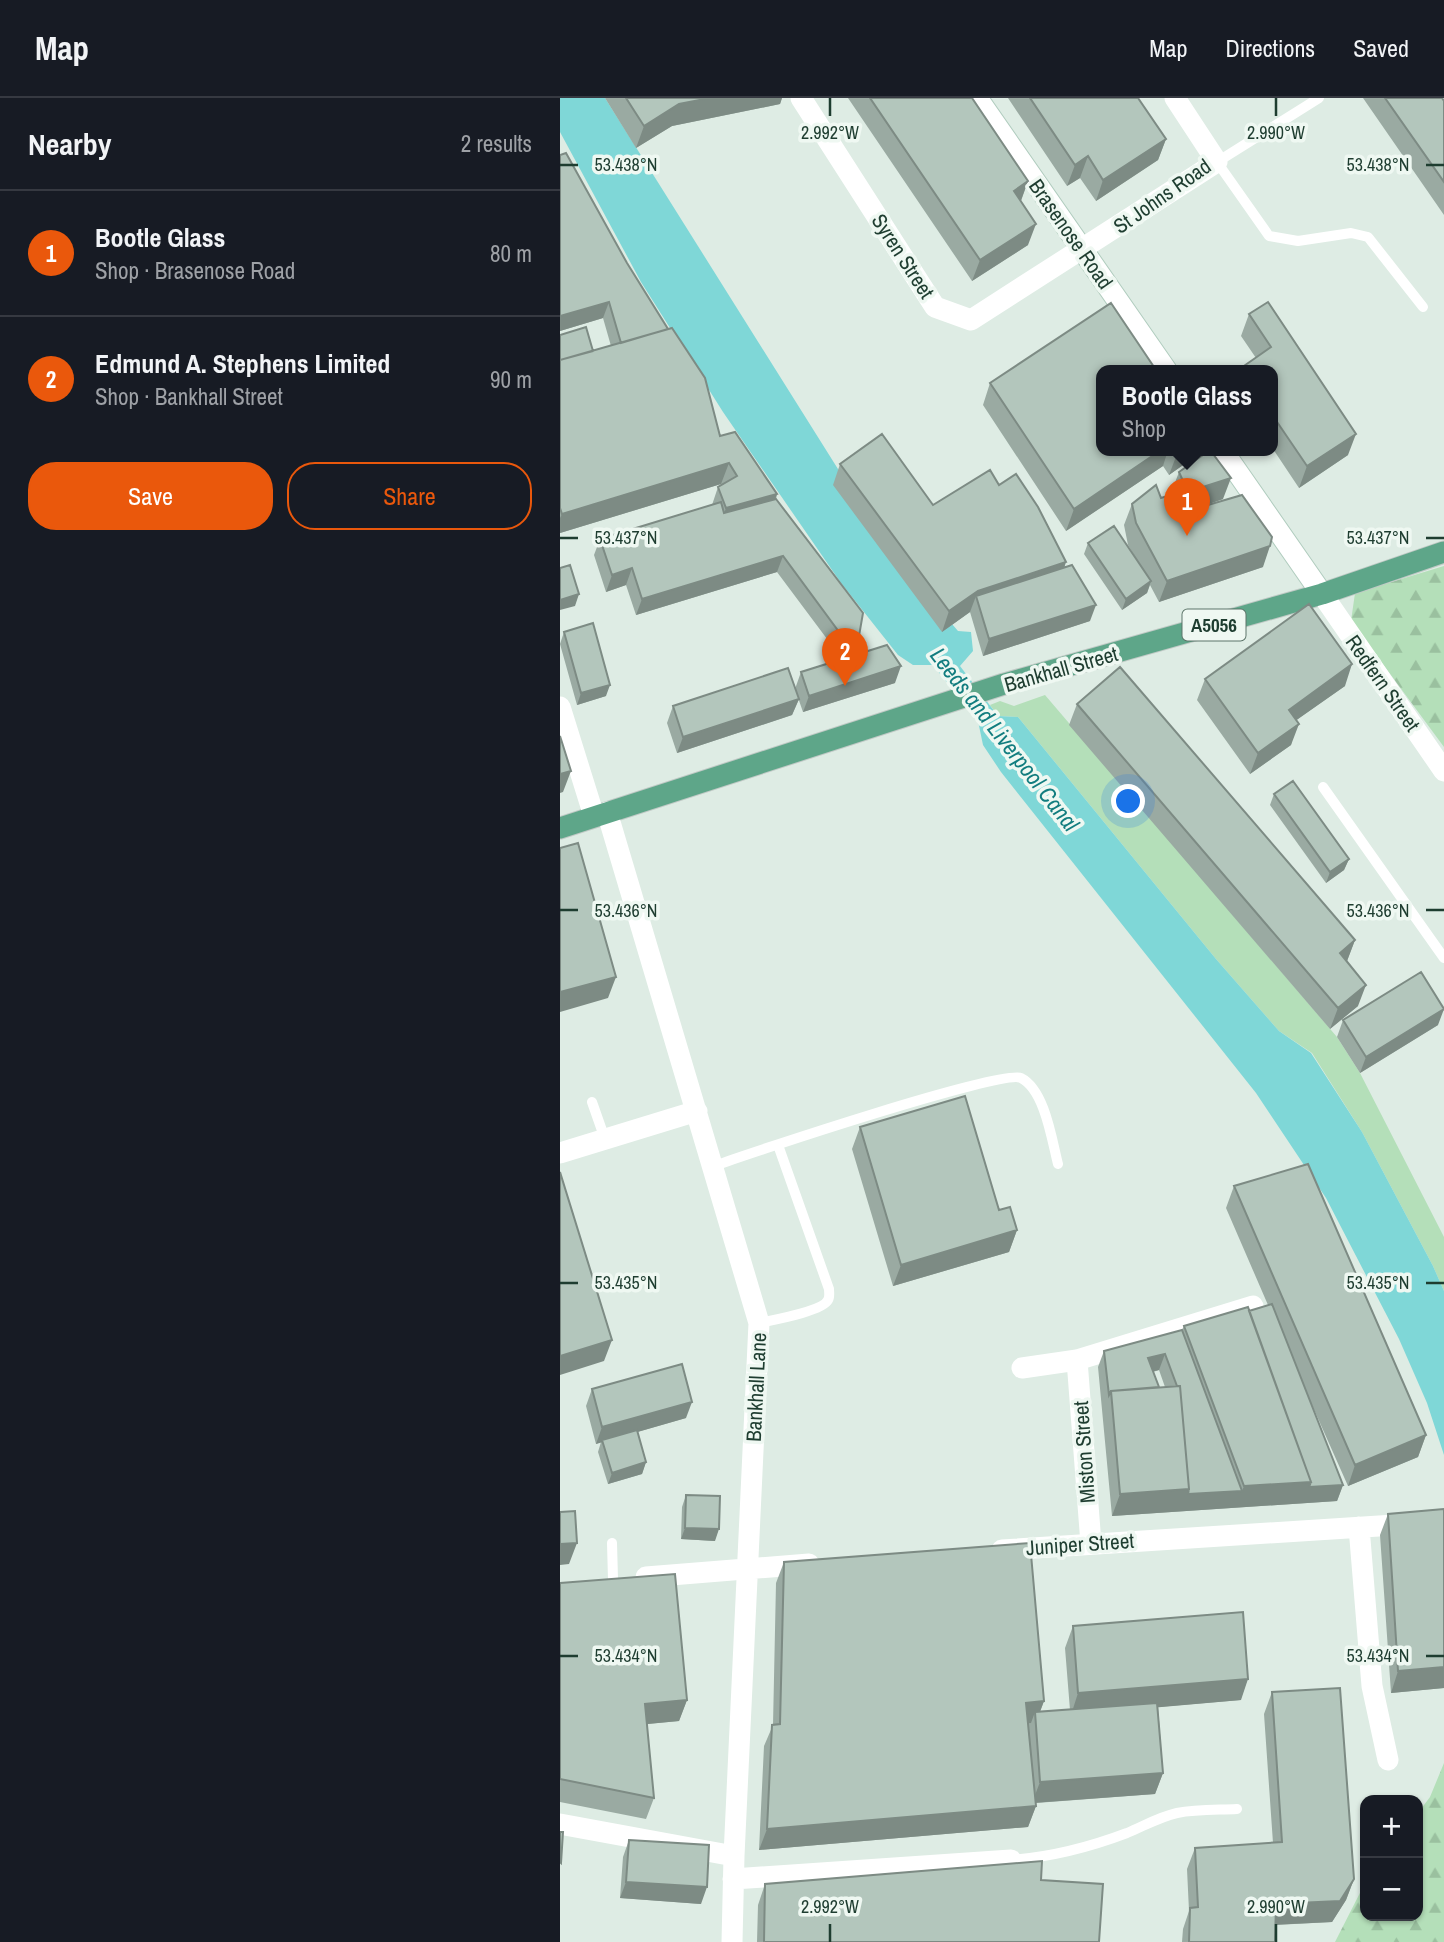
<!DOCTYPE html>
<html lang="en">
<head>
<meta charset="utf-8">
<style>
	:root { --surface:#171b24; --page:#242831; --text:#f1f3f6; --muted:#9ea1a6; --line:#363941; --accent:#ea580c }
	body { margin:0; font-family:"Archivo Narrow",sans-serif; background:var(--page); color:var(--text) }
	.controls { position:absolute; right:21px; bottom:21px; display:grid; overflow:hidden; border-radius:14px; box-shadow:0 2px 5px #0004 }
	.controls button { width:63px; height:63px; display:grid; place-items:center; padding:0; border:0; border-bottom:2px solid var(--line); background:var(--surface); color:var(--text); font:35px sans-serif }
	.you { position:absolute; left:569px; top:704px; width:24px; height:24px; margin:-18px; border:5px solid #fff; border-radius:50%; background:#1a73e8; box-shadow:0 0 0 10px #1a73e833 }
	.badge { display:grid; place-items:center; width:46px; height:46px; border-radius:50%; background:var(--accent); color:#fff; font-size:23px; font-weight:700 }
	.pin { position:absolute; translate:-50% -58px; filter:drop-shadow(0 2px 4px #0008) }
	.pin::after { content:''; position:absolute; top:37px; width:24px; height:21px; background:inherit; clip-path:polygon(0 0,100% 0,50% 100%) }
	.popup { position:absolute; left:536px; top:267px; width:182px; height:91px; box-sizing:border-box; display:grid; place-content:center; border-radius:14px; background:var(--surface); filter:drop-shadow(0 2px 5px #0005); font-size:23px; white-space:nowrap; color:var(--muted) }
	.popup b { font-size:26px; color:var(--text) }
	.popup::after { content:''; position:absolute; left:50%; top:100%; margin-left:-14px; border:14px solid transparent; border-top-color:var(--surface) }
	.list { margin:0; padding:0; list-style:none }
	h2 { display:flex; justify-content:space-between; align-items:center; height:91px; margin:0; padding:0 28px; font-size:30px }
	h2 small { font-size:23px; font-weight:400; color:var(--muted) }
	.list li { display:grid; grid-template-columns:46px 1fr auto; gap:21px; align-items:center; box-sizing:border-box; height:126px; padding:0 28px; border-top:2px solid var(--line) }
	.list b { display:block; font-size:26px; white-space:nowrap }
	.list p { margin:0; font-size:23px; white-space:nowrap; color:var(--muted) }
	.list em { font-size:23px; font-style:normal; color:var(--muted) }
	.actions { display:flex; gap:14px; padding:21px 28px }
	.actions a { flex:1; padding:16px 0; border:2px solid var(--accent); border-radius:28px; text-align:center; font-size:24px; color:var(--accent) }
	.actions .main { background:var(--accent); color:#fff }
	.map { position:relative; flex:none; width:884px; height:1844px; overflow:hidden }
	header { display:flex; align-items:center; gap:42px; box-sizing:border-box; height:98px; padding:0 35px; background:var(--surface); border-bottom:2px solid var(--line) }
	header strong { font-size:33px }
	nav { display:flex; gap:38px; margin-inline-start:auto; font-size:24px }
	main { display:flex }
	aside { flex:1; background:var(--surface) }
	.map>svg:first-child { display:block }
	.grass { fill:#b4dfb9 }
	.forest { fill:url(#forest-firs) }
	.water { fill:#7fd7d7 }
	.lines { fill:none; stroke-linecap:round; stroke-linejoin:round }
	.secondary-casing { stroke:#b0ccbe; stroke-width:23 }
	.primary-casing { stroke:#c0c9c5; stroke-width:23 }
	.lane { stroke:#fff; stroke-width:10 }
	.street { stroke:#fff; stroke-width:21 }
	.secondary { stroke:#fff; stroke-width:21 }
	.primary { stroke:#5ea689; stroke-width:21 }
	.wall { fill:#9aaaa2; fill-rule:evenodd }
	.shaded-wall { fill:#7d8b84 }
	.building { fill:#b3c6bc; stroke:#7d8b84; stroke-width:2 }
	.ticks { fill:none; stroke:#1e3d30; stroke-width:2.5 }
	.labels { text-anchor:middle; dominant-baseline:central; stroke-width:7; stroke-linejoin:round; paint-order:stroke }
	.shield { fill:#eff8f2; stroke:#5d756a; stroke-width:2 }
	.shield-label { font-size:19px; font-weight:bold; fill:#1e3d30 }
	.street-label { font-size:21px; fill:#1e3d30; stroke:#eff8f2 }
	.water-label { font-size:23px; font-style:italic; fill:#127d7f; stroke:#eff8f2 }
	.ticks-label { font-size:18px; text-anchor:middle; fill:#1e3d30; stroke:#eff8f2; stroke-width:7; stroke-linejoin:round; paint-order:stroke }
</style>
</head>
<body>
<header>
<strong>Map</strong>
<nav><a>Map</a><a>Directions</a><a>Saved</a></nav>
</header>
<main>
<aside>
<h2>Nearby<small>2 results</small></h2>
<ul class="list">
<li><span class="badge">1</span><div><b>Bootle Glass</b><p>Shop · Brasenose Road</p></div><em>80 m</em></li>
<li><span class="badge">2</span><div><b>Edmund A. Stephens Limited</b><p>Shop · Bankhall Street</p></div><em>90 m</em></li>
</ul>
<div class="actions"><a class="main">Save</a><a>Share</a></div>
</aside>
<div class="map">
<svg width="884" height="1844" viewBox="0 0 884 1844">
	<defs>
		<pattern id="forest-firs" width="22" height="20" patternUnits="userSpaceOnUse" patternTransform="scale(1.75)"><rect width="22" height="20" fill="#b4dfb9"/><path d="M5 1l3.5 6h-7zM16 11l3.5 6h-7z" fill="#9ac09f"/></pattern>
	</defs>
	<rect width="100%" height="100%" fill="#deece4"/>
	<path class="grass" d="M485,597l292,342 23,36 84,164v54l-11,-25 -71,-134 -50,-79 -33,-22 -63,-72 -198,-242 -20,-1 -8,-11 10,-4 14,5z"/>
	<path class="forest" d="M884,468v181l-93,-126 4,-28z
		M884,1665v179h-109l30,-59v33h53v-103l12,-16z"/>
	<path class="water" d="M0,0h45l238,379 109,147 6,7 13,1 2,19 -13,15 38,50 20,1 198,242 63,72 32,22 51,79 71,134 11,25v164l-17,-52 -28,-64 -73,-141 -70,-105 -255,-321 -18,-27 -5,-24 -45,-56h-20l-15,-10 -57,-72 -118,-171 -82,-130 -81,-150z"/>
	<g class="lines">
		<defs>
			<path id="secondary" d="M417,0l189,272
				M662,352l100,144"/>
			<path id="primary" d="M0,730l444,-144 318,-90 122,-42"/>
		</defs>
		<use href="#secondary" class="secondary-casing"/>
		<use href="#primary" class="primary-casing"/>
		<path class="lane" d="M759,0l-102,64 52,74 29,5 53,-8 17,4 55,70
			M763,689l121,171
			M32,1004l13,37
			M154,1068c36,-13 288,-97 307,-88 24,12 31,63 37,86
			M199,1225c14,-3 64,-12 69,-23 2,-3 1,-8 1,-11l-51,-144
			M52,1445l1,36
			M451,1762c40,-3 79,-13 116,-27 17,-7 32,-16 50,-20 20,-4 40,-3 60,-4"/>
		<path class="street" d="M241,0l134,209 36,13 246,-158 -42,-64
			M762,496l122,177
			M0,609l34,109
			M47,714l152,511 -25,533 -2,86
			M0,1055l137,-42
			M517,1262l14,184
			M462,1270l55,-8 176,-54
			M799,1429l13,159 16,74
			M442,1452l408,-26
			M86,1479l163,-13
			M0,1726l174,32
			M173,1781l278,-19"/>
		<use href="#secondary" class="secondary"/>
		<use href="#primary" class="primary"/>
	</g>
	<path class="wall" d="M45,0h177l-2,6 -108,22 -36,22z
		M288,0h124l56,83 -7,20 7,44 -56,36z
		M448,0h130l28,41 -8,21 -62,41 -16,-23 -13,8z
		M803,0h79l2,3v114z
		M0,57l160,281 57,58 -1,5 77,154 -8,5 50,25 -92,29 -8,-23 6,-17 41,-13 -65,-87 -141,43 -10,-30 -20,7 -12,-37 6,-16 112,-34 6,-18 3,-3 -161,49v-198l33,16 18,-5 -8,-28 -43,13z
		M689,216l99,141 -49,33 -26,-39v-79h-33l1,-2 15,-10 -15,-22z
		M430,285l111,67h95l-3,8 -24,17 -6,-9 -97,65 -83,-126z
		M280,366l93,41 66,-20 66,82 25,54 -107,35 -13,-44 -28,20 -109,-147z
		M619,374l44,27 -15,5 55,63 -104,35 -9,-17 -3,8 -25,17 -38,-56 4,-11 49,17 -9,-15 -4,-20 8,-21 29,-6 11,-3 -1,-2z
		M4,534l42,64 -29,9 -17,-61z
		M645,581l140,7 -49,34 -5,25 -41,29 -53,-74z
		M239,601l-7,16 -115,38 -10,-30 6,-17z
		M517,606l278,236 -8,21 11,45 -28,23 -261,-304z
		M714,696l75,65 -5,11 -18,13 -56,-78z
		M783,922l95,5 -78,48 -23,-36z
		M300,1029l139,83 18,20 -8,22 -116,34 -41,-137z
		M674,1088l192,249 -8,22 -70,29 -40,-90 35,89 -6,16 -225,15 -14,-149 6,-16 78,-21 2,-4 65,-15 19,-6 -42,-97zM599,1272l6,17h-6l-6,-15z
		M32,1291l94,29 -49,14 9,30 -4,12 -34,10 -10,-32 3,-10 -5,2 -10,-38z
		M126,1397l29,46 -34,-2 1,-32z
		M828,1416l56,174 -53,5 -11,-158z
		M224,1464l260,139 -4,11 30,-2 -5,-62 8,-22 168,74 -83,7 5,66 -8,21 -119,9v3l-8,21 -269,23 5,-104 9,-21 3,-142z
		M0,1485l127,117 -8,21 -32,3 7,74 -8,21 -86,-17z
		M712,1594l82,187 -8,21 -14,22 -57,3v17h-93l1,-13 6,-18 -2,-42 8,-21 78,-5 -9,-129z
		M69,1742l72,64 -81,-6 3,-41z
		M481,1782l58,62h-342l1,-37 7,-21z"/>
	<path class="shaded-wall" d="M150,0h72l-2,6 -108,22 -36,22 8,-22 35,-22z
		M606,41l-8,21 -62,41 7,-21z
		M528,58l-8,22 -13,8 8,-21z
		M468,83l-8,22 -6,-12z
		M476,126l-8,21 -56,36 8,-21z
		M49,204l-6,16 -43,13v-15z
		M796,336l-8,21 -49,33 8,-22z
		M601,352h7l-5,16 -97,65 8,-22z
		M622,352h14l-3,8 -24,17 8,-21z
		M169,365l-8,21 -161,49v-15l2,-4z
		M671,380l-8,21 -28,10 8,-22z
		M217,396l-7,21 -52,15 8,-22z
		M710,448l-7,21 -104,35 8,-21z
		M223,458l-6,16 -141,43 6,-16z
		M506,464l-7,22 -83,12 -6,16 -28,20 7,-21 29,-20z
		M72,470l-6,17 -20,7 6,-17z
		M591,483l-4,12 -25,17 4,-11z
		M19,496l-4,12 -15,4v-10z
		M536,507l-6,16 -107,35 6,-17z
		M299,538l-6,17 -11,7 6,-16z
		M792,566l-7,22 -64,45 8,-21z
		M341,568l-6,17 -92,29 6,-16z
		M50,587l-4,11 -29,9 4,-12z
		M239,601l-7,16 -115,38 6,-16z
		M739,626l-8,21 -41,29 8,-21z
		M11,673l-8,21 -3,1v-19z
		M789,761l-5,11 -18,13 4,-11z
		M795,842l-8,21 -7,-8z
		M56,879l-8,21 -48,14v-20z
		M806,887l-8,21 -28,23 8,-21z
		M884,911l-6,16 -78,48 6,-16z
		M457,1132l-8,22 -116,34 8,-21z
		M52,1242l-8,21 -44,14v-19z
		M605,1256l-6,16 -17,4 6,-16z
		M132,1304l-6,16 -90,26 6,-17z
		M866,1337l-8,22 -70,29 7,-21z
		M86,1364l-4,12 -34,10 4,-11z
		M751,1384l32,3 -6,16 -225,15 8,-22 69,-5 53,2 2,-5z
		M125,1430l34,1 -4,12 -34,-2z
		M17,1445l-8,21 -9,1v-21z
		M884,1569v21l-53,5 7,-22z
		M688,1581l-7,21 -170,15 7,-22z
		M127,1602l-8,21 -42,4 8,-21z
		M484,1603l-8,21 -1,-10 -4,11 -13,1 8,-21z
		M603,1675l-8,21 -123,9 8,-21z
		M476,1708l-8,21 -269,23 8,-21z
		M794,1781l-8,21 -14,22 -64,3 8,-21z
		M66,1784l81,5 -6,17 -81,-6z"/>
	<path class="building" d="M66,0h84l-31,6 -35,22z
		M310,0h102l56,83 -14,10 22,33 -56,36z
		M470,0h108l28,41 -63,41 -15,-24 -13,9z
		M825,0h57l2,3v81z
		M6,55l61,110 41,66 -47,14 -12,-41 -49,14v-161z
		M708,204l88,132 -49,32 -34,-50v-46h-31l-1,-2 30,-21 -22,-33z
		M551,205l45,67h-55v80h60l-87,59 -84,-126z
		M26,229l7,24 -33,9v-25z
		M112,230l33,50 15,58 15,-4 42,62 -51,14 -8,-21 19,-11 -8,-13 -167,51 -2,-6v-148z
		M322,336l51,71 57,-35 9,15 17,-11 22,33 28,55 -88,29 -29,20 -109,-147z
		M650,352l21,28 -28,9 5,18 34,-10 30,42 -2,9 -103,35 -31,-58 -4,-19 24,-19 5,13 26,-8 -8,-18z
		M216,401l87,114 -4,23 -11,8 -65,-88 -141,43 -10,-31 -20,7 -12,-36 121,-37 3,11z
		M554,428l37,55 -25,18 -38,-56z
		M10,467l9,29 -19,6v-32z
		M512,467l24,40 -107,34 -13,-43z
		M749,506l43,60 -63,46 10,14 -41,29 -53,-74z
		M33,525l17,62 -29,8 -17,-61z
		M327,547l14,21 -92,30 -8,-24z
		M560,569l235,273 -15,13 26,32 -28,23 -261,-304z
		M228,570l11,31 -116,38 -10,-31z
		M0,638l11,35 -11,3z
		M733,683l56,78 -19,13 -56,-78z
		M18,745l38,134 -56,15v-144z
		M861,874l23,37 -78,48 -23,-37z
		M405,998l34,114 11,-3 7,23 -116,35 -41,-138z
		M748,1066l118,271 -71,30 -121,-279z
		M0,1074l52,168 -52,16z
		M712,1206l71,181 -34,2 2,-5 -62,-171z
		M688,1209l63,175 -67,4 -60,-160z
		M622,1232l60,161 -54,3 1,-5 -9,-103h-3l-12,-32 -17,4 11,29 -48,4 -2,4 -5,-44z
		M122,1266l10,38 -90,25 -10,-38z
		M620,1288l9,103 -69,5 -9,-103z
		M77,1332l9,32 -34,11 -10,-33z
		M126,1397l34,1 -1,33 -34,-1z
		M884,1411v158l-46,4 -10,-157z
		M15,1413l2,32 -17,1v-32z
		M470,1445l14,158 -18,2 10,103 -269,23 5,-104 8,-1 4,-162z
		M115,1476l12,126 -42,4 9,94 -94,-19v-196z
		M683,1514l5,67 -170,14 -5,-67z
		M780,1590l14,191 -14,22 -64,3 -1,38h-86l1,-34 8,-1 -3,-59 87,-6 -10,-150z
		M597,1605l6,70 -123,9 -5,-70z
		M0,1734h3l-2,31 -1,-1z
		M69,1742l80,5 -2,42 -81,-5z
		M482,1763l-1,19 62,4 -4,58h-335l1,-58z"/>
	<path class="ticks" d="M270,0v18M716,0v18M0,67h18M866,67h18M0,440h18M866,440h18M0,812h18M866,812h18M0,1185h18M866,1185h18M0,1558h18M866,1558h18M270,1826v18M716,1826v18"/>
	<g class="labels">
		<rect class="shield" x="622.5" y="511.5" width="63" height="31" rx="5"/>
		<g class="shield-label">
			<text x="654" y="527">A5056</text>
		</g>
		<g class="street-label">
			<text transform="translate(602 98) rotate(-35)">St Johns Road</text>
			<text transform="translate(511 136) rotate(55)">Brasenose Road</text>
			<text transform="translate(343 158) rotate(57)">Syren Street</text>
			<text transform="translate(501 571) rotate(-16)">Bankhall Street</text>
			<text transform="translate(823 585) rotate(55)">Redfern Street</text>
			<text transform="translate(196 1289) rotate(-87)">Bankhall Lane</text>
			<text transform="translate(524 1354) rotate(-94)">Miston Street</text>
			<text transform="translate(520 1446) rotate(-4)">Juniper Street</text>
		</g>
		<g class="water-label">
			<text transform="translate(445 641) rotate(52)">Leeds and Liverpool Canal</text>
		</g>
	</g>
	<g class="ticks-label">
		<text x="270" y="41">2.992°W</text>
		<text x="716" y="41">2.990°W</text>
		<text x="66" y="73">53.438°N</text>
		<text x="818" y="73">53.438°N</text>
		<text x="66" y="446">53.437°N</text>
		<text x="818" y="446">53.437°N</text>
		<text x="66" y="819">53.436°N</text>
		<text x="818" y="819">53.436°N</text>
		<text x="66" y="1191">53.435°N</text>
		<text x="818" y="1191">53.435°N</text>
		<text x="66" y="1564">53.434°N</text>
		<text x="818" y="1564">53.434°N</text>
		<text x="270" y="1815">2.992°W</text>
		<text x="716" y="1815">2.990°W</text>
	</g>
</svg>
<div class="controls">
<button>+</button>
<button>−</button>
</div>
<div class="you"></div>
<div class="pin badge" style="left:627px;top:438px">1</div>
<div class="popup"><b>Bootle Glass</b>Shop</div>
<div class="pin badge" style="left:285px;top:588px">2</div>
</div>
</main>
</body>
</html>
